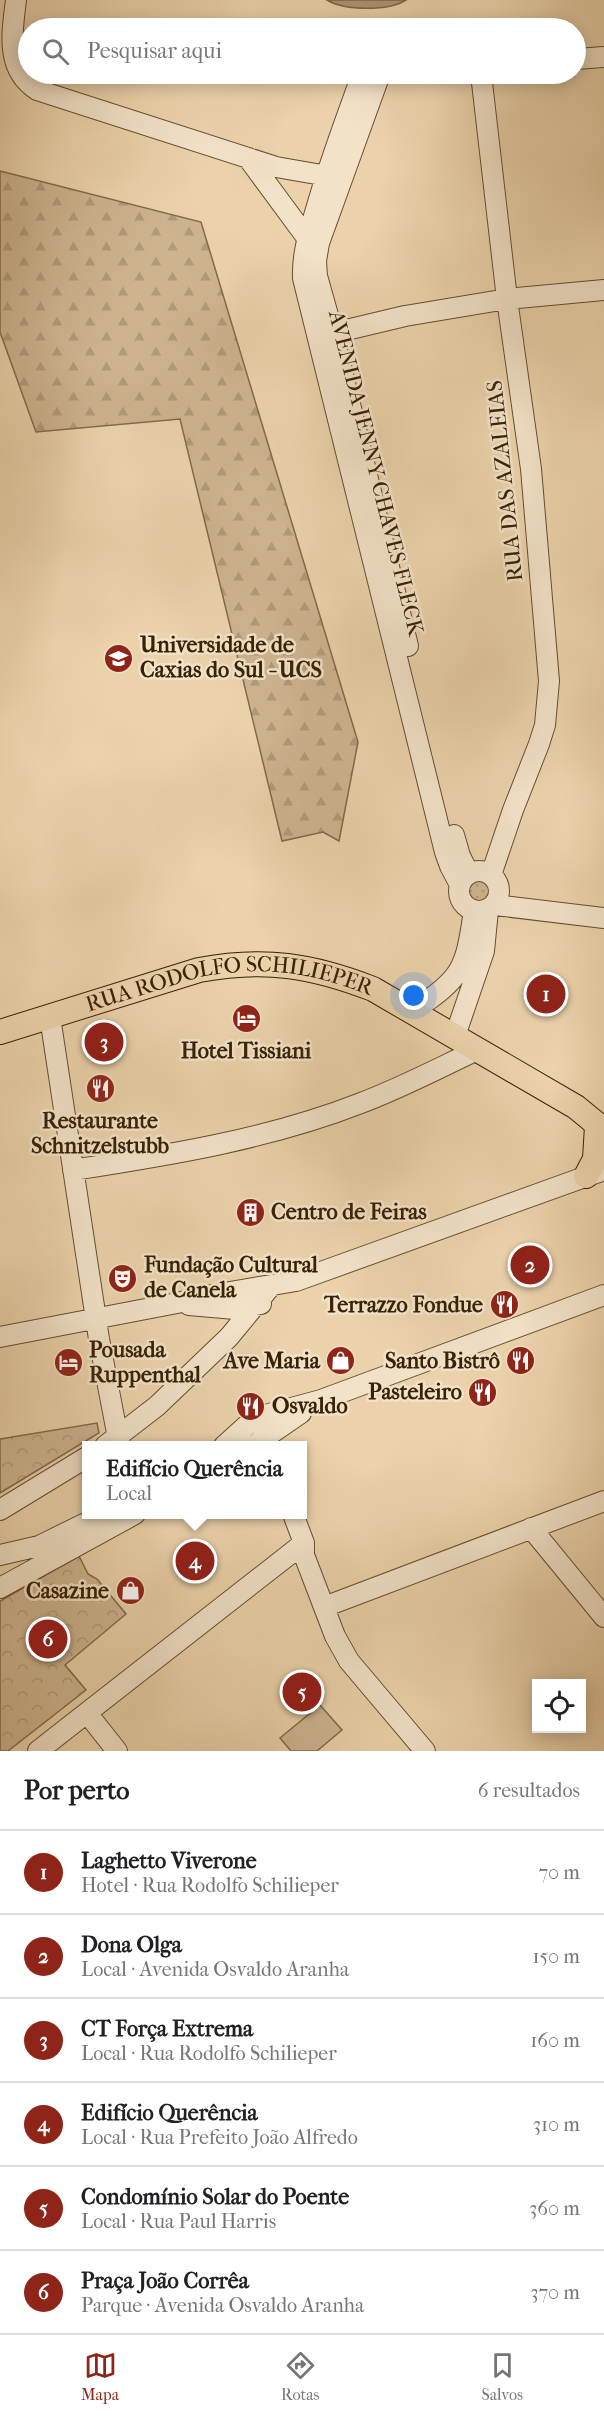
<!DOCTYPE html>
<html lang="pt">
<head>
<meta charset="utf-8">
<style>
	:root { --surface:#fff; --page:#f2f2f2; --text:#202124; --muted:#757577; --line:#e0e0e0; --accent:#8f2418 }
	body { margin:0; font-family:"IM FELL French Canon",serif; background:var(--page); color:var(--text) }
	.controls { position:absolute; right:18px; bottom:18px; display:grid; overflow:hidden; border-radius:0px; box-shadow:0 3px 15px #0003 }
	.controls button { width:54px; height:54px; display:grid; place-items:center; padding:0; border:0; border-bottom:2px solid var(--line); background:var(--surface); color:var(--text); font:30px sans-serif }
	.you { position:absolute; left:414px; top:996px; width:21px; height:21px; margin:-15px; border:4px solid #fff; border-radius:50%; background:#1a73e8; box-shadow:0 0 0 9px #1a73e833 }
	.badge { display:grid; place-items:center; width:39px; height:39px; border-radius:50%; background:var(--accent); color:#fff; font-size:20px; font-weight:700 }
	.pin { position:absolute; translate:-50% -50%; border:3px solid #fff; box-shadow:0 2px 6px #0006 }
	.popup { position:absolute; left:82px; top:1441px; width:225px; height:78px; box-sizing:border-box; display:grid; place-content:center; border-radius:0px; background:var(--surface); filter:drop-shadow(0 2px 4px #0005); font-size:20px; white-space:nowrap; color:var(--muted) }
	.popup b { font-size:22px; color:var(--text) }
	.popup::after { content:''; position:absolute; left:50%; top:100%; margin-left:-12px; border:12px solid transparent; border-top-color:var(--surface) }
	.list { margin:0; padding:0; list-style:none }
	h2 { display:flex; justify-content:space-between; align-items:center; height:78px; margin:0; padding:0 24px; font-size:26px }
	h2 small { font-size:20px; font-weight:400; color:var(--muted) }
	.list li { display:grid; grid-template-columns:39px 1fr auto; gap:18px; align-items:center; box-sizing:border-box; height:84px; padding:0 24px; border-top:2px solid var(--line) }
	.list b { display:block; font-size:22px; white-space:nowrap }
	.list p { margin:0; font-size:20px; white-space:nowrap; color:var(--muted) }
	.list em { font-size:20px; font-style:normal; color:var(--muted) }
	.icon { flex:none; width:33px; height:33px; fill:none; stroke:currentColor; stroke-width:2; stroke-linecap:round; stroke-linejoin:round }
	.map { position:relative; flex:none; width:604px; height:1751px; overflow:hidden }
	.search { position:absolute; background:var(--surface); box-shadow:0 3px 15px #0003; left:18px; right:18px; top:18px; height:66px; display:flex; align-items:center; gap:15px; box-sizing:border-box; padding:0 21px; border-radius:33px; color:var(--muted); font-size:22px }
	.sheet { height:582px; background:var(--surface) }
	nav { display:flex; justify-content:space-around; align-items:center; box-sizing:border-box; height:84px; border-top:2px solid var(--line); background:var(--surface); font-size:16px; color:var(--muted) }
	nav a { display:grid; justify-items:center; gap:3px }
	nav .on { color:var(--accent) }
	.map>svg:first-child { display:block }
	.grass { fill:url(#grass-dots); stroke:#826a4a; stroke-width:1.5 }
	.forest { fill:url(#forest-firs); stroke:#826a4a; stroke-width:1.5 }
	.park { fill:url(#park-crowns); stroke:#826a4a; stroke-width:1.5 }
	.garden { fill:#cdb48f; stroke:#826a4a; stroke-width:1.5 }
	.water { fill:#ae9672; stroke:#7f6746; stroke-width:1.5 }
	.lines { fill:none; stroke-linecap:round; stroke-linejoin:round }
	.minor-casing { stroke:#654d2e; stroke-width:22 }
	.major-casing { stroke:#382104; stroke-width:26 }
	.minor { stroke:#f2e2c8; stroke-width:20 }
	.major { stroke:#ebd2ab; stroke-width:24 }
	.labels { text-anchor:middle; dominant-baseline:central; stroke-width:5; stroke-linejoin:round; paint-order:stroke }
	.street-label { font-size:22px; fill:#382104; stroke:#f2e2c8 }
	.poi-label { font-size:22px; font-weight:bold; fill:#382104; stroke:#f2e2c8; text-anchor:start }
</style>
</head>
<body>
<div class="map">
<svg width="604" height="1751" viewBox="0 0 604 1751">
	<defs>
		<pattern id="grass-dots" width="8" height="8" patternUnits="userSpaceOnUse" patternTransform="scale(1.5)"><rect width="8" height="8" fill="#cdb48f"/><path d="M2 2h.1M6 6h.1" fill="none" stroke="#b19a7a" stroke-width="1.8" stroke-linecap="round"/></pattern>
		<pattern id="forest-firs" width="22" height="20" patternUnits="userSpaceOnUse" patternTransform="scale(1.5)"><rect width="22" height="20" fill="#cdb48f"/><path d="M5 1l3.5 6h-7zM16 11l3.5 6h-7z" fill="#b19a7a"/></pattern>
		<pattern id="park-crowns" width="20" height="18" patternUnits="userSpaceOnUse" patternTransform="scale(1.5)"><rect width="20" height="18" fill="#cdb48f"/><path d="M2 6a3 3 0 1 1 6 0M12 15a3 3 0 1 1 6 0" fill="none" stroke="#b19a7a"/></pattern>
	</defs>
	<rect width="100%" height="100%" fill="#ebd2ab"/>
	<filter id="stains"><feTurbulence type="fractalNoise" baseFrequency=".00333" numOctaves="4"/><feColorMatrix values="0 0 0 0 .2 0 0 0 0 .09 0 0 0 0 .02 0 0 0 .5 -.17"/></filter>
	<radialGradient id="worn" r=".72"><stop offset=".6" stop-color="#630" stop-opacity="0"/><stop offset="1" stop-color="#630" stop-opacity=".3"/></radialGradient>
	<path class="grass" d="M466 892a13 13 0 1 1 26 0a13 13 0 1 1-26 0Z"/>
	<path class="forest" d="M0,171l201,51 157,520 -19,99 -16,-9 -41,9 -102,-422 -144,13 -36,-100z"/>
	<path class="park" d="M97,1423l2,10 -99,60v-54z
		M79,1556l9,18 9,5 29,35 -61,51 21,25 -78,61h-8v-150z"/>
	<path class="garden" d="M320,1705l22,25 -25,21h-26l-11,-13z"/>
	<path class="water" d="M327,0h79c-17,11 -61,11 -79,0z"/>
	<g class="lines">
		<defs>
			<path id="minor" d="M16,0c-4,33 -11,69 21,90l239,77 63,11
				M576,59l28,-2
				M362,74c-15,43 -32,87 -45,132 -7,24 -15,46 -14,72l142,574 5,14 10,19
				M380,74l-61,169 -3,18 1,15 16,57 75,313
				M481,74l26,225 24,170 18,212 -4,44 -6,19 -26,66 -22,65
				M248,158l59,80 8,3
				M321,336l84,-20 102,-17 97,-9
				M454,835l6,21 9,18
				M459 891a20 20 0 1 1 40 0a20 20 0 1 1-40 0Z
				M495,905l109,13
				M413,1011c50,-35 52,-40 61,-100
				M50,1017l49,322 19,99 3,8
				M455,1036l29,-85 4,-41
				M73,1170c97,-15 196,-31 288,-67 40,-15 78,-35 116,-53
				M189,1305l46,4 26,-5
				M0,1337l177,-34 35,-8 84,-14 308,-111
				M105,1446l52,-40 72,-69 42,-51
				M224,1446l22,-20 23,-12 52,-14 283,-105
				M253,1446l48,-33
				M0,1510l87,-53
				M293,1514l11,29v12l31,81 14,25 76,90
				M531,1528l73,89
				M0,1555l39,-9 65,-32
				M0,1588l135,-74
				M324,1607l280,-106
				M87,1713l30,38
				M38,1751l266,-208"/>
			<g id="major">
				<path id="s1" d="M0,1032l199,-62c66,-12 112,-5 174,19l203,118 28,23"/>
				<path d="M586,1176l9,-17 2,-33"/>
			</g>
		</defs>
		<use href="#minor" class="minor-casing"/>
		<use href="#major" class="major-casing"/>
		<use href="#minor" class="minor"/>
		<use href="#major" class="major"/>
	</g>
	<defs>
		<symbol id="university-disc" viewBox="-11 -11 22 22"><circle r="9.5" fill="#8f2418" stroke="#f2e2c8"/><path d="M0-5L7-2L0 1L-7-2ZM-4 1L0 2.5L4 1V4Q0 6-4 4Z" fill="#fff"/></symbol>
		<symbol id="hotel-disc" viewBox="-11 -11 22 22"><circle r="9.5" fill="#8f2418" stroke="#f2e2c8"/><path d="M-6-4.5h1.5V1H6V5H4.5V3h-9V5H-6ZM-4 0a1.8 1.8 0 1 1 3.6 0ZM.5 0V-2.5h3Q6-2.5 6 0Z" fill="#fff"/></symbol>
		<symbol id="restaurant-disc" viewBox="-11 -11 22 22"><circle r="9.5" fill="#8f2418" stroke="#f2e2c8"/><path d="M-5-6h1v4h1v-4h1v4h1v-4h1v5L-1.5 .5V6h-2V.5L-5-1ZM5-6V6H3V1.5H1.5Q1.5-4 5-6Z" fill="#fff"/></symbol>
		<symbol id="building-disc" viewBox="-11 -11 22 22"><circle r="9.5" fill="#8f2418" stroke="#f2e2c8"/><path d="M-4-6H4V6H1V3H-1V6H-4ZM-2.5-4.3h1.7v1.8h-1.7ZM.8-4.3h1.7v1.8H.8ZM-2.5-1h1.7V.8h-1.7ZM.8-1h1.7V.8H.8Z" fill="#fff"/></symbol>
		<symbol id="theatre-disc" viewBox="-11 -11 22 22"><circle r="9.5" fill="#8f2418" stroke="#f2e2c8"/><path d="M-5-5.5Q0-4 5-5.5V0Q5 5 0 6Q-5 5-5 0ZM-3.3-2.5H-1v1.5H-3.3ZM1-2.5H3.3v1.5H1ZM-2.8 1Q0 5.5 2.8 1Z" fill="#fff"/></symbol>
		<symbol id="shop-disc" viewBox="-11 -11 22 22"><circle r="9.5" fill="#8f2418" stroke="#f2e2c8"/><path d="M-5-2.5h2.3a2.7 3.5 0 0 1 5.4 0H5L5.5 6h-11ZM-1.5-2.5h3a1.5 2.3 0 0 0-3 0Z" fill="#fff"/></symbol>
	</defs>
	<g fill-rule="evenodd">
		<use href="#university-disc" x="102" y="642" width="33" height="33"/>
		<use href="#hotel-disc" x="230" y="1002" width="33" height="33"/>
		<use href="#restaurant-disc" x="84" y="1072" width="33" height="33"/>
		<use href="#building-disc" x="234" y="1196" width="33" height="33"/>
		<use href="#theatre-disc" x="106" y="1262" width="33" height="33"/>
		<use href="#restaurant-disc" x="488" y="1288" width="33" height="33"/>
		<use href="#shop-disc" x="324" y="1344" width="33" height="33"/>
		<use href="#restaurant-disc" x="504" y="1344" width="33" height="33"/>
		<use href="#hotel-disc" x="52" y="1346" width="33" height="33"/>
		<use href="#restaurant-disc" x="466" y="1376" width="33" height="33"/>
		<use href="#restaurant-disc" x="234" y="1390" width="33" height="33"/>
		<use href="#shop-disc" x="114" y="1574" width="33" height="33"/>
	</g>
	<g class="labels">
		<g class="street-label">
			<text transform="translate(376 473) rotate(76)">AVENIDA JENNY CHAVES FLECK</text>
			<text transform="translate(505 481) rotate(-96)">RUA DAS AZALEIAS</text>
			<text stroke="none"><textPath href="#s1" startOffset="238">RUA RODOLFO SCHILIEPER</textPath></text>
		</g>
		<g class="poi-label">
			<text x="140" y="645">Universidade de<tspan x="140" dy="25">Caxias do Sul - UCS</tspan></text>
			<text x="246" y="1051" text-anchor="middle">Hotel Tissiani</text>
			<text x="100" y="1121" text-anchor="middle">Restaurante<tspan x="100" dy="25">Schnitzelstubb</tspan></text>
			<text x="271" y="1212">Centro de Feiras</text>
			<text x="144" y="1265">Fundação Cultural<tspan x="144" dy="25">de Canela</tspan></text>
			<text x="483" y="1305" text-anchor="end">Terrazzo Fondue</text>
			<text x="89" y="1350">Pousada<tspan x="89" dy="25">Ruppenthal</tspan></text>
			<text x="320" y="1361" text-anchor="end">Ave Maria</text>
			<text x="500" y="1361" text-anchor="end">Santo Bistrô</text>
			<text x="462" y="1392" text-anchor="end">Pasteleiro</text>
			<text x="272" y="1406">Osvaldo</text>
			<text x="109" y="1591" text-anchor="end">Casazine</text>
		</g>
	</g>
	<rect width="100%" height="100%" filter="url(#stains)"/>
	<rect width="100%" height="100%" fill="url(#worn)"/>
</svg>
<div class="controls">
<button><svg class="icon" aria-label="locate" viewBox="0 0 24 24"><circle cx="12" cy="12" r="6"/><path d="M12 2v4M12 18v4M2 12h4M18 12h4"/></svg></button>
</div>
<div class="you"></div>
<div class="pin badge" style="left:546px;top:994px">1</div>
<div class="pin badge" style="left:530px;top:1265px">2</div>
<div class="pin badge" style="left:104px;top:1042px">3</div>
<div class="pin badge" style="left:195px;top:1561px">4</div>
<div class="popup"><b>Edifício Querência</b>Local</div>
<div class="pin badge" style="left:302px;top:1692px">5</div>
<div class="pin badge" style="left:48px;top:1639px">6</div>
<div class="search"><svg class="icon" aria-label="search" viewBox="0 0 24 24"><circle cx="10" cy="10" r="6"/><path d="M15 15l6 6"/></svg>Pesquisar aqui</div>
</div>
<section class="sheet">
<h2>Por perto<small>6 resultados</small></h2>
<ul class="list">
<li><span class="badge">1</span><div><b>Laghetto Viverone</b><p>Hotel · Rua Rodolfo Schilieper</p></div><em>70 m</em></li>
<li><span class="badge">2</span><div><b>Dona Olga</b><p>Local · Avenida Osvaldo Aranha</p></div><em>150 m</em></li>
<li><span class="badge">3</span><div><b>CT Força Extrema</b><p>Local · Rua Rodolfo Schilieper</p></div><em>160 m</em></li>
<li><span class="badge">4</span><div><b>Edifício Querência</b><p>Local · Rua Prefeito João Alfredo</p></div><em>310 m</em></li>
<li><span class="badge">5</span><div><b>Condomínio Solar do Poente</b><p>Local · Rua Paul Harris</p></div><em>360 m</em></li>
<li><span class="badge">6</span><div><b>Praça João Corrêa</b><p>Parque · Avenida Osvaldo Aranha</p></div><em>370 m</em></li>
</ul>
</section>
<nav>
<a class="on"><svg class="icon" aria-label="map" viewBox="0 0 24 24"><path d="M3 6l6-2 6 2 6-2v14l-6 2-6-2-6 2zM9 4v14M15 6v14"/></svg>Mapa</a>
<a><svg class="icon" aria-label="directions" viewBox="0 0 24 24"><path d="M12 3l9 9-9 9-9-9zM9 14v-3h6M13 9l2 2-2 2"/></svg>Rotas</a>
<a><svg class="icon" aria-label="saved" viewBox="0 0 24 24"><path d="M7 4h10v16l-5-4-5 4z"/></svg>Salvos</a>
</nav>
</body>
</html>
